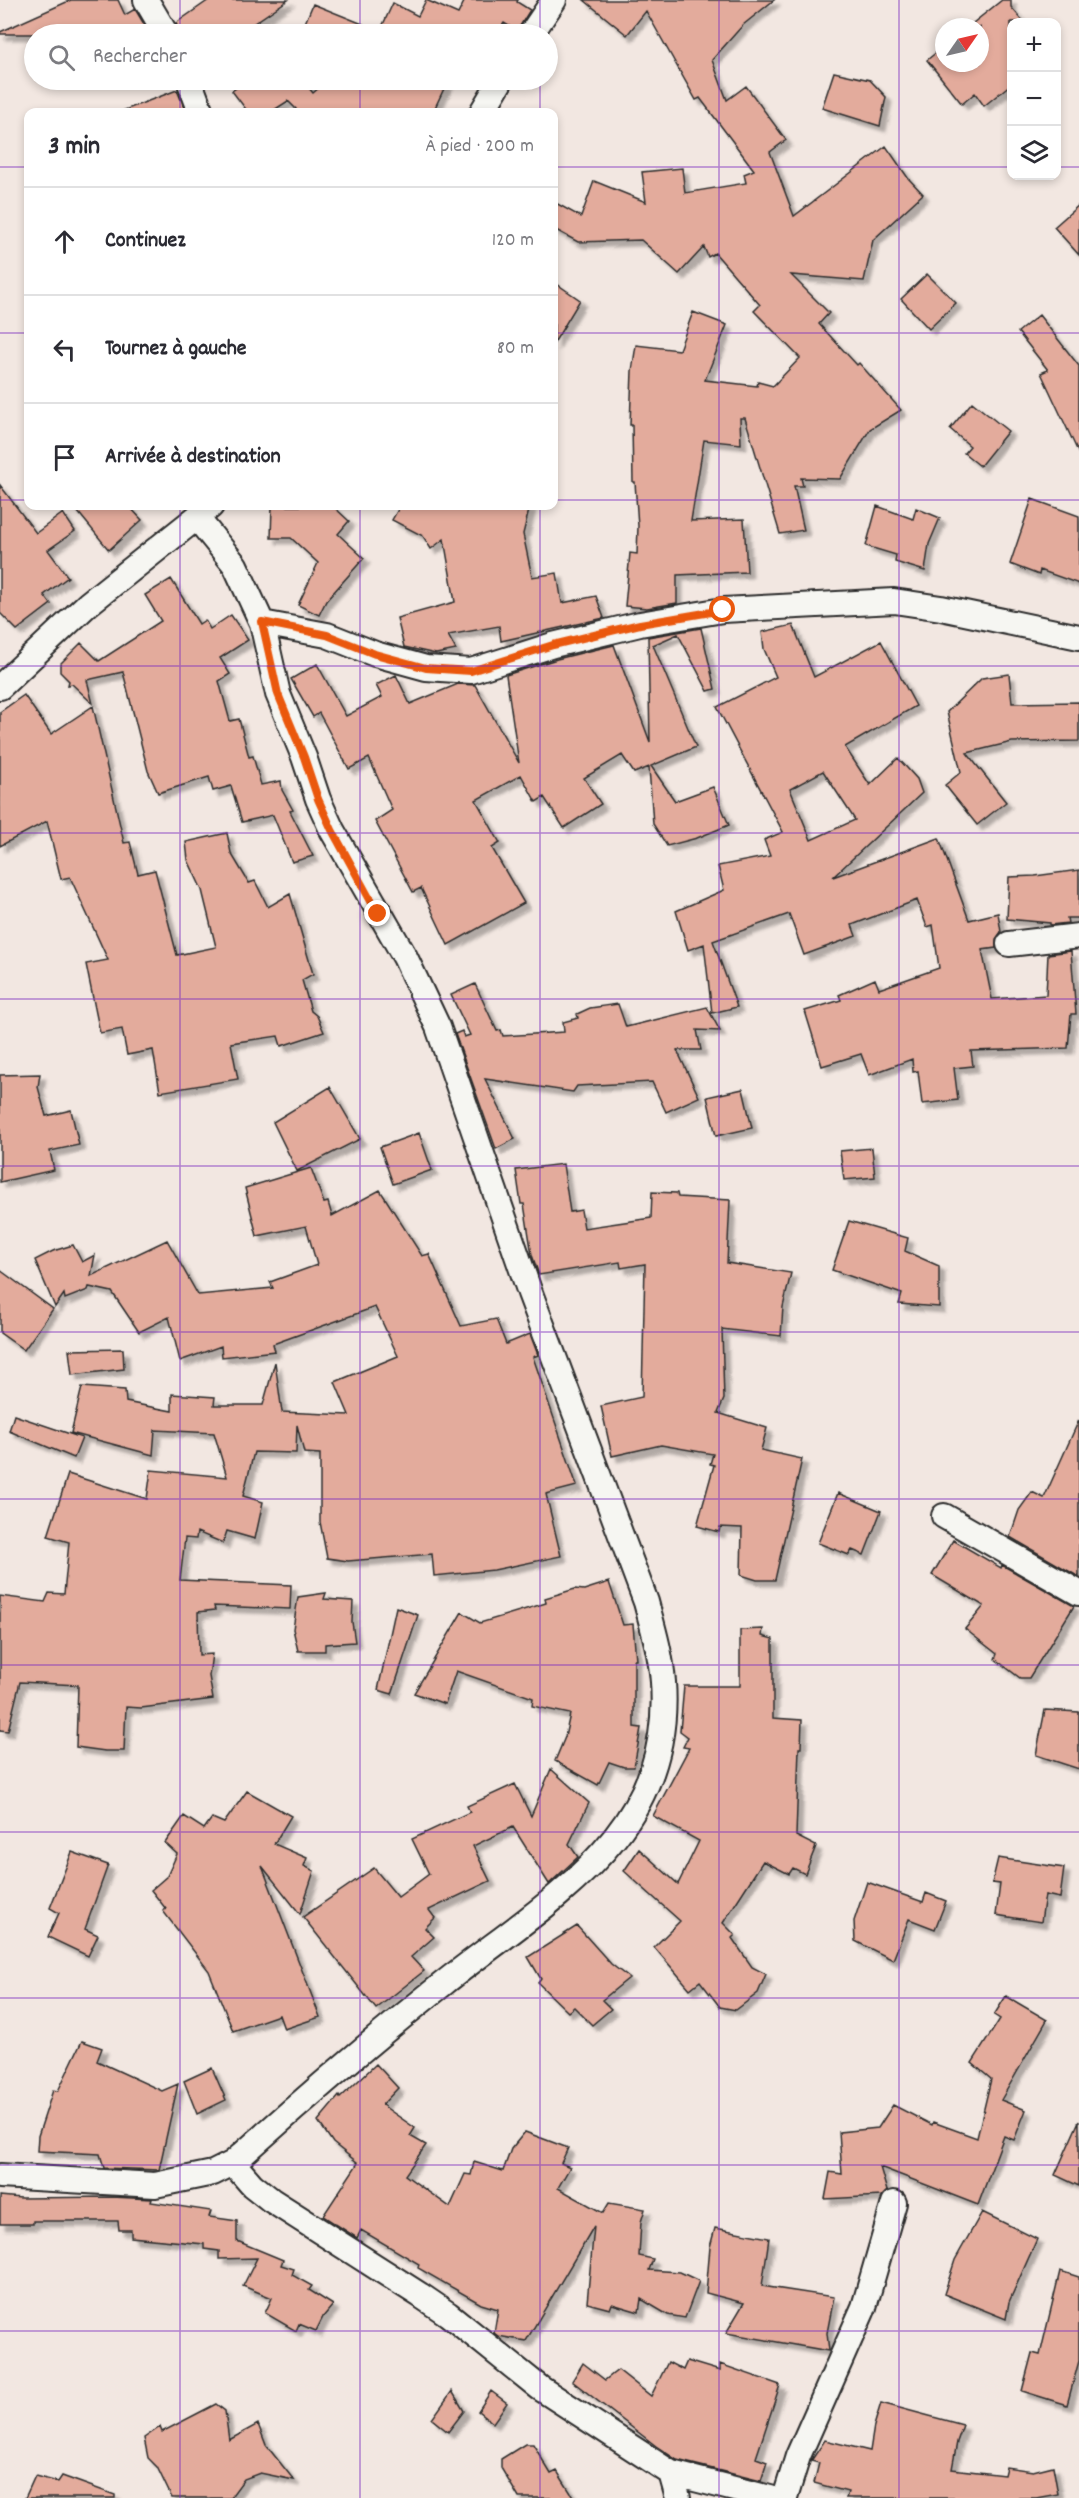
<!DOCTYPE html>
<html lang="fr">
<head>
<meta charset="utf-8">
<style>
	:root { --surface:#fff; --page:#f2f2f3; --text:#2b2b33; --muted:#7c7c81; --line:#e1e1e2 }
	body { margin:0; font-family:Dekko,sans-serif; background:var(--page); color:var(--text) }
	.controls { position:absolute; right:18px; top:18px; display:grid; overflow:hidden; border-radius:12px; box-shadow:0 3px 9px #0003 }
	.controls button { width:54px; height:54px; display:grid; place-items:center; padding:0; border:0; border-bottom:2px solid var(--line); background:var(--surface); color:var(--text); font:30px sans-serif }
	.compass { position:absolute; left:935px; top:18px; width:54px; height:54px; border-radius:50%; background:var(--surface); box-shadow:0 3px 9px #0003; rotate:56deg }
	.stop { position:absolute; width:18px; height:18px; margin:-14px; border:4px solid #ea580c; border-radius:50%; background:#fff }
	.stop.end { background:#ea580c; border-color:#fff; box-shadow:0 2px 6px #0008 }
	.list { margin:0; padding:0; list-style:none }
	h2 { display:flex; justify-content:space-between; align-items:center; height:78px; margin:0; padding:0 24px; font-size:26px }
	h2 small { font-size:20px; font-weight:400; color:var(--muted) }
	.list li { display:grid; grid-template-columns:39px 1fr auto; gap:18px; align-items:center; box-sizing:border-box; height:108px; padding:0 24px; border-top:2px solid var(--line) }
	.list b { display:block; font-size:22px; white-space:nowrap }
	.list em { font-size:20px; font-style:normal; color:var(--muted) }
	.icon { flex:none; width:33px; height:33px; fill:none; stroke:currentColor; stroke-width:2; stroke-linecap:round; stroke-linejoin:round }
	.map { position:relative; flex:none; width:1079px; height:2498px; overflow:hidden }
	.search { position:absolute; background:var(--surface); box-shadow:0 3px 9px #0003; left:24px; top:24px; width:534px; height:66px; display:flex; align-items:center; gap:15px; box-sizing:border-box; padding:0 21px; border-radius:33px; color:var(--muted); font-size:22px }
	.panel { position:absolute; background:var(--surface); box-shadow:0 3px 9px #0003; left:24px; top:108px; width:534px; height:402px; border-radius:12px }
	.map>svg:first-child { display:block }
	.building { fill:#e3ab9c; stroke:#2b2b2b; stroke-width:1.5; fill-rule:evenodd; filter:url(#shadow) }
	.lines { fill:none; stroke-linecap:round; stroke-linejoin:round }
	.minor-casing { stroke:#2b2b2b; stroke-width:28 }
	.minor { stroke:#f6f6f2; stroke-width:24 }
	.route { stroke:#ea580c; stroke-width:8 }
	.grid { fill:none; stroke:#7b2cbf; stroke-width:1.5; stroke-opacity:0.55 }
</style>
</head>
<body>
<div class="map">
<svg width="1079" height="2498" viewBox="0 0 1079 2498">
	<defs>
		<filter id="shadow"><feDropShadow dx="5.5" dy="5.5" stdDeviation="1.5" flood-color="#0004"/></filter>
	</defs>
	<rect width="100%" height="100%" fill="#f2e7e1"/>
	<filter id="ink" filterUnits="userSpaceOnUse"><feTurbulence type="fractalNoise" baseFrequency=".0167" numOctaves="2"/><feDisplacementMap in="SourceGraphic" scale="12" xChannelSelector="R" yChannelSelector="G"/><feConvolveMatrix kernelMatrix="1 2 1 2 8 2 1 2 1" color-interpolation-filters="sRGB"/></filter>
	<g filter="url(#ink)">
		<path class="building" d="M71,0h47l7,15 10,-6 15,25h-150v-2z
			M209,0h79l-50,34h-58l-4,-11z
			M426,0l32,14 7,-14h53l-1,2 13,8 -13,21 -13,-8 -7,10 4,1h-168l-28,-11 8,-19 67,27 13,-28 25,13z
			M584,0h190l-31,25 -31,35 15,40 19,-14 40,54 -16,12 24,64 92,-70 22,32 15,16 -50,46 -9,41 -73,-6 38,38 -10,11 38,41 2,-2 42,47 -31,19 -30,50 -39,-1 2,8h-9l10,44 -24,4 -35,-116h-5l1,26 -37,-4 -13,81 53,-2 3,53 -70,3v28l-30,5 -22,-2 5,-53 7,1 1,-28 -3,-44h-2l-1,-57h-2l2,-54 4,-26 43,5 14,-38 34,13 -22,55 52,6 1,-4 15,4 27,-28 -46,-47 6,-6 -45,-52 -7,4 -4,-10 -25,27 -38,-34 -63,2 -24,-13v-27l27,15 13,-36 52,21 -4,-30 40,-4 3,25 61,-10 -2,-9 10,-4 -54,-72 -4,2 -50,-89 -19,24z
			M1002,0h9v7l13,15h-13v62l-27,22 -9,-13 -13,11 -35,-44 17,-14v17h36v-36h-12z
			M834,72l36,8 16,17 -6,29 -58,-18z
			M247,80h73l-12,7 5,6 15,-13h120l-15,32h-141l4,-3 -8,-8 -17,11h-23l-16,-21z
			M177,90l9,22h-63l-1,-1z
			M1079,205v50l-25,-28z
			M927,274l29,29 -27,26 -28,-30z
			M554,282l26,18 -26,43z
			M1039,315l40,51v88l-38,-81 7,-3 -30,-38z
			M972,402l36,29 -28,35 -16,-13 6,-7 -20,-17z
			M0,485l36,48 27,-20 12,18 -27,19 20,27 -24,18 7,9 -34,26 -17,-17z
			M1032,499l47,17v68l-39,-14 -1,5 -29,-11z
			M73,506h56l13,14 -33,30z
			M272,506h61l16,15 -11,13 26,24 -38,43 -7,14 -21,-10 20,-42 -27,-25h-20z
			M400,506h130l-7,28 9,43 25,-4 5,30 34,-7 8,22 -103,23 -2,-15 -51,9 8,15 -20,4 -32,-7 -7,-29 58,-16 -11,-63 -13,10 -8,-13 -31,-16z
			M877,506l36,13 3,-11 24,10 -11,26 -4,27 -30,-9 1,-7 -30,-9z
			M171,579l28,45 6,-4 5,9 21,-14 17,25 -28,18 10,16 -11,7 11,40 9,-2 10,38 4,-1 8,29 20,-4 1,9 11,20 -3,1 23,45 -21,6 -19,-47 -31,7 -11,-36 -18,5 -4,-14 -51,16 -10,-22 -25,-99 -36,8 6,24 -21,-20 -4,1 1,-4 -9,-9v-8l21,-21 18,18 62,-40 -16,-26z
			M793,625l21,52 67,-36 35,65 -71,41 25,38 28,-27 19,21 5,14 -89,84 106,-39 30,82 29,-7 3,19 -5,7v9l-14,2 10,49 54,-4 2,-41 23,-3 5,63h-5l-3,34 -97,3 2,15 -19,2 4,32 -36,4 -4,-33 -5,1 -1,-13 -43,16 -8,-21 -39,12 -17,-55 36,-11 -2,-5 36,-16 4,10 60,-21 -6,-43 -6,2 -10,-27 -65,25 4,11 -52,19 -15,-41 -76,27 24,66 -25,6 -8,-69 -16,6 -12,-39 48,-21 -6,-24 52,-10 -6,-16 19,-8 -66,-125 59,-30 -12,-28 -2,-17zM823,771l32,49 -44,20 -21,-51z
			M701,628l14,61 -7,2 -30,-57 -25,11 43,102 -45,19 24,35 38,-14 16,38 -32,13 -30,8 -14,-22 -4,-57 -15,6 -12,-18 -38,23 17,26 -37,24 -20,-31 -8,5 -15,-27 -45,25 24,43 -8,5 32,55 -76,42 -27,-57 -8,4 -38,-71 17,-11 -23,-52 -20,11 -30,-56 -6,4 -22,-38 26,-15 29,52 36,-19 -6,-12 20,-10 14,29 48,-20 17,1 44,78 -13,-88 51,-16 57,-14 36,97 -2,-105z
			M1009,674l3,29 67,-1v39l-67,1 -45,11 39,49 -29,23 -32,-40 16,-13 -14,-60 35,-34z
			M24,695l27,39 42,-28 31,137 6,-1 8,32 17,-4 22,85 39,-8 -14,-57 -14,-30 -2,-18 41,-9 4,20 18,30 6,-2 13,26 22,-13 23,80 -11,6 9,31 6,5 7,16 -43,14 -3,-10 -47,7 7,36 -78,13 -7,-42 -26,5 -5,-26 -22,4 -14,-69 22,-4 -38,-83 -9,2 -14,-58 -47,25v-134z
			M1079,870v48h-12l1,5 -18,2v-2l-43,-4 2,-42 26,-1z
			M475,984l22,47 4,-1 2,6 61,-4 -1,-10 15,-4 -1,-4 13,-6 28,-4 8,23 81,-20 13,24 -23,-1 4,20h-24l22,47 -33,15 -14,-30 -75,4 -4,6 -88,-13 30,60 -19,10 -41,-115 7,-3 2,6 6,-2 -19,-40z
			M40,1074l-2,13 8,29 25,-6 8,35 -29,6 4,19 -54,12v-107z
			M330,1087l30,52 -63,32 -24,-49z
			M743,1089l9,39 -36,8 -9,-39z
			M419,1133l13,37 -39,14 -13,-37z
			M872,1148l3,29 -31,3 -4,-29z
			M563,1164l7,48 11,-2 3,18 67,-10 1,-26 25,1 1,4 52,3 -3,63 64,10 -8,34 -2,29 -59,-7 2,70 -6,14 49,15 -6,22 41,9 -27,121h-18l-16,-5 1,-47 -22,-1 -1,5 -22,-6 17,-61 -4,-1 3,-10 -52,-9 -49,11 -11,-50 41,-9 3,-133 -24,4 -1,-6 -81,13 -7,-20 -8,-51h-3l-5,-34z
			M311,1168l13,35 4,-1 4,14 48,-26 42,66 7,-2 32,72 35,-7 10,25 24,-10 8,21 -5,2 44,129 -31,8 15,62 -67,14 -60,6 -2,-22 -84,7 -21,-3 -7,-36v-68l-16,-1 -7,-28 -1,28 -42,-1 -11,44 20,6 -8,37 -28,-8 -4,12 -26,-11 -1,7 -11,-1 -5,42 111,5 -1,24 -76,-3 1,4 -17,2 1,43 13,-1 -3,22 4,23 -72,9 -15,-1 -2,44h-19l-29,-4 2,-62 -58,-3 -12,49 -8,-1v-134l45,6 4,-9 15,1 5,-52 -21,-6 20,-62 79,25 4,-29 76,7 -13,-44 -59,-3 -2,25 -82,-22 11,-46 43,3 1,12 46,9v-17l43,3 -1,8h49l12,-43 7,50 67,3 -14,-33 63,-26 -23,-49 -102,37 2,7 -53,6 -1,-11 -41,15 -11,-44 -30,15 -27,-40 -23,-5 -1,3 -23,9 -1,-5 -9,13 -20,-47 18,-9 20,-6 9,17 13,-7 -4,21 76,-36 31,55 75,-7 -3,-6 47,-17 -11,-39 -49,10 -12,-48z
			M849,1221l59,17 -3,13 34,15v41l-40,-3 3,-10 -70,-24z
			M0,1270l53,39 -29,41 -24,-17z
			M123,1349l1,20 -52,6 -3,-25z
			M14,1415l68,23 -8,20 -65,-27z
			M1079,1420v157l-69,-40 9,-27 13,-18 12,6z
			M838,1493l43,18 -17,44 -12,-5 -3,5 -31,-12z
			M953,1540l48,28 1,-3 72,41 -45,72h-9l-25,-19 2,-5 -32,-25 19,-23 -52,-31z
			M609,1582l14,43 10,-1 3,36h-2v67l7,1 -7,39h-10l-15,-5 -11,23 -43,-24 10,-24 5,-23 -38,-8 1,-8 -77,-27 -11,33 -31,-11 48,-81 18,11 66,-20 -1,-5 30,-9 9,1z
			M326,1593l-2,6 29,2 -1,21 3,20 -30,2v7h-27l-5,-22 5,-32z
			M396,1607l22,8 -26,79 -14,-4z
			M763,1629l-1,7 11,3v79l29,2 -1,28h-2l-3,88 20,10 -11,28 -12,-6 -4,6 -26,-13 -40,62 12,12 -3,3 20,29 14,7 -8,19 -22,17 -16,-3 -20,-26 -10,8 -36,-42 26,-26 -56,-50 15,-22 39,35 21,-43 -46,-25 36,-68 -6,-1 5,-10 -8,-6 4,-45h56v-56z
			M1045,1710l34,2v57l-43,-14z
			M551,1769l38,34 -20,41 9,13 -29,27 -36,-57 -40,19 17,35 -61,29 6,8 -10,10 9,9 -23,20 13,14 -48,38 -73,-92 71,-49 24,29 31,-23 -17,-35 58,-27 -3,-6 48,-22 16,32z
			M247,1791l44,25 -17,28 33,14 -3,8 10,5 -14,43 -38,-48 58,151 -36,12 -5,-14 -46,16 -24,-60 -46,-60 3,-2 -15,-19 16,-14 10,-22 -12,-11 19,-27 20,13 8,-11 12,5z
			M72,1852l36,13 -23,64 13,6 -10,21 -40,-19 11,-24 -9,-5z
			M998,1858l66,10 -4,30 -15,-3 -4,27 -45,-7 4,-31 -8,-1z
			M867,1882l56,20 3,-9 20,8 -11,28 -26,-10 -16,41 -38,-19 -1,-20z
			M577,1926l34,38 18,14 -27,22 9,9 -19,16 -18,-18 -6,5 -30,-29 3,-4 -13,-22z
			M1006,1996l41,24 -46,80 25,10 -12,30 -10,-4 -26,69 -98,-38 7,24 -5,5 -57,3 5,-27 12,2 -3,-42 39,-4 15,-23 39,20 1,-3 44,16 14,-59 -19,-16 28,-44 -6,-4z
			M82,2041l20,7 -5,13 65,30 16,-7 -19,86 -55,-2 -4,-14 -63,-3 1,-15 15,-46 5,1z
			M376,2064l22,24 -16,17 33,23 -5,8 16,9 -21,30 45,32 15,-33 6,1 3,-13 29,9 8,-22 14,-17 43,16 -7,15 9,4 -12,21 45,25 6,-10 36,6 -4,13 -2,34 14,3 -4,11 31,2 19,9 -14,37 -17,-3 -27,-16 -2,13 -27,-8 -2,5 -23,-6 7,-77 -68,115 -28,-5 -4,-3 4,-24 -17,-5 -63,-36 1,-4 -58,-34 -4,8 -34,-22 35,-53 -25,-20 -15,-22 21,-25 1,2z
			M212,2068l14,32 -29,14 -13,-33z
			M1079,2121v65l-24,-11z
			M0,2196l21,2 91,-1 40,2 -1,3 60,9 -2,6 28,4v20l46,19 -2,5 13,4 -2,6 20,11 -3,4 24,15 -10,12 -7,14 -17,-7 -3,7 -31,-18 7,-15 -29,-12 14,-28 -38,1v-8l-15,-2v-5l-73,-7v-7h-12l-1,-9h-85v3h-33z
			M982,2212l55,27 -28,63 -3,17 -62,-25 11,-34z
			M715,2228l54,10 -7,48 72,11 -7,36 2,18 -103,-18 18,-30 -38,-10 4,-46z
			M1060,2271l19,6v84l-12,44 -45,-14 10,-38 8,2z
			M687,2361l33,10v-7l60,21 -24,73 11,4 -6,19 -84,-21 -21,-14 -84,-65 11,-18 22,17 13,-10 33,26 17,-34 15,8z
			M452,2391l12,20 -16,21 -16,-13z
			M491,2391l16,12 -14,20 -15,-12z
			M881,2403l82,22 -6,17 -5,27 52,6 2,-8 27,4 20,-5 5,28 -22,4h-190l2,-6 -34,-9 5,-20 -8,-2 14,-21 45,11 4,-25z
			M216,2404l9,7 4,29 29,-16 8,21 28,35 -34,-7 -16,6 -14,19h-58l-15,-31 -9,-9 -4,-20 16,-11 2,5z
			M525,2444h8l18,30 6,-3 17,27h-55l-18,-30v-9z
			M35,2476l23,6 4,-6 53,19v3h-90z"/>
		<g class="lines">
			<defs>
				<path id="minor" d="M146,0l20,34
					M531,34l23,-34
					M189,80l12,32
					M482,112l19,-32
					M262,623l65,12 48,19 51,14 45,3 82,-26 87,-21 83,-14 171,-9 47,7 138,29
					M0,687l88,-83 123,-98
					M1009,944l70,-8
					M944,1516l135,77
					M233,2163l19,22 19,15 149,95 28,19 92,74 131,85 99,25
					M0,2176l155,9 58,-12 20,-10c69,-62 139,-123 211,-180 103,-82 230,-148 219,-301 -2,-27 -10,-54 -17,-80l-116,-309 -92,-266 -33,-70 -73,-127 -14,-31 -14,-42 -26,-63 -16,-71 -27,-58 -38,-47
					M671,2473l7,25
					M785,2498l13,-42 66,-149 30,-104"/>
			</defs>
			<use href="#minor" class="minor-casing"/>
			<use href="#minor" class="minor"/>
		</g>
	</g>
	<g class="lines" filter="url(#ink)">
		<path class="route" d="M378,914l-46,-84 -14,-31 -14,-42 -26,-63 -16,-72 65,13 48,19 51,14 45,3 82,-26 87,-21 83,-14"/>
	</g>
	<path class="grid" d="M180,0v34M360,0v34M540,0v34M719,0v2498M899,0v2498M180,80v32M360,80v32M540,80v32M0,167h28M554,167h458M1056,167h23M0,333h28M554,333h525M0,500h28M554,500h525M180,506v1992M360,506v1992M540,506v1992M0,666h1079M0,833h1079M0,999h1079M0,1166h1079M0,1332h1079M0,1499h1079M0,1665h1079M0,1832h1079M0,1998h1079M0,2165h1079M0,2331h1079"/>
</svg>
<div class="controls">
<button>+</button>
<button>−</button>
<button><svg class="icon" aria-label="layers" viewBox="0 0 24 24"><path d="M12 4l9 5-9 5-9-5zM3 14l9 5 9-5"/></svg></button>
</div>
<svg class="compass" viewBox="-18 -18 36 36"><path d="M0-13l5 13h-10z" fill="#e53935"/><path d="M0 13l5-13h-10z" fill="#7c7c81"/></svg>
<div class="stop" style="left:723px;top:610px"></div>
<div class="stop end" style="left:378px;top:914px"></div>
<div class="search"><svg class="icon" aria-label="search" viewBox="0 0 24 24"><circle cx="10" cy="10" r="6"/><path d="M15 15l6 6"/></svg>Rechercher</div>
<section class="panel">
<h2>3 min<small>À pied · 200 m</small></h2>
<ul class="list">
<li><svg class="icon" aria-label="ahead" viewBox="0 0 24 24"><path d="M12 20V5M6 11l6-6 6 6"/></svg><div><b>Continuez</b></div><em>120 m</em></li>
<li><svg class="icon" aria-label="left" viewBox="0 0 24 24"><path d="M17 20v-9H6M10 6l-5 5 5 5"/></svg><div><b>Tournez à gauche</b></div><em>80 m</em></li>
<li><svg class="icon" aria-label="arrive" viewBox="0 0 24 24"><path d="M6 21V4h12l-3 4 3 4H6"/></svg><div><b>Arrivée à destination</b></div></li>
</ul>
</section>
</div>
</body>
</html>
